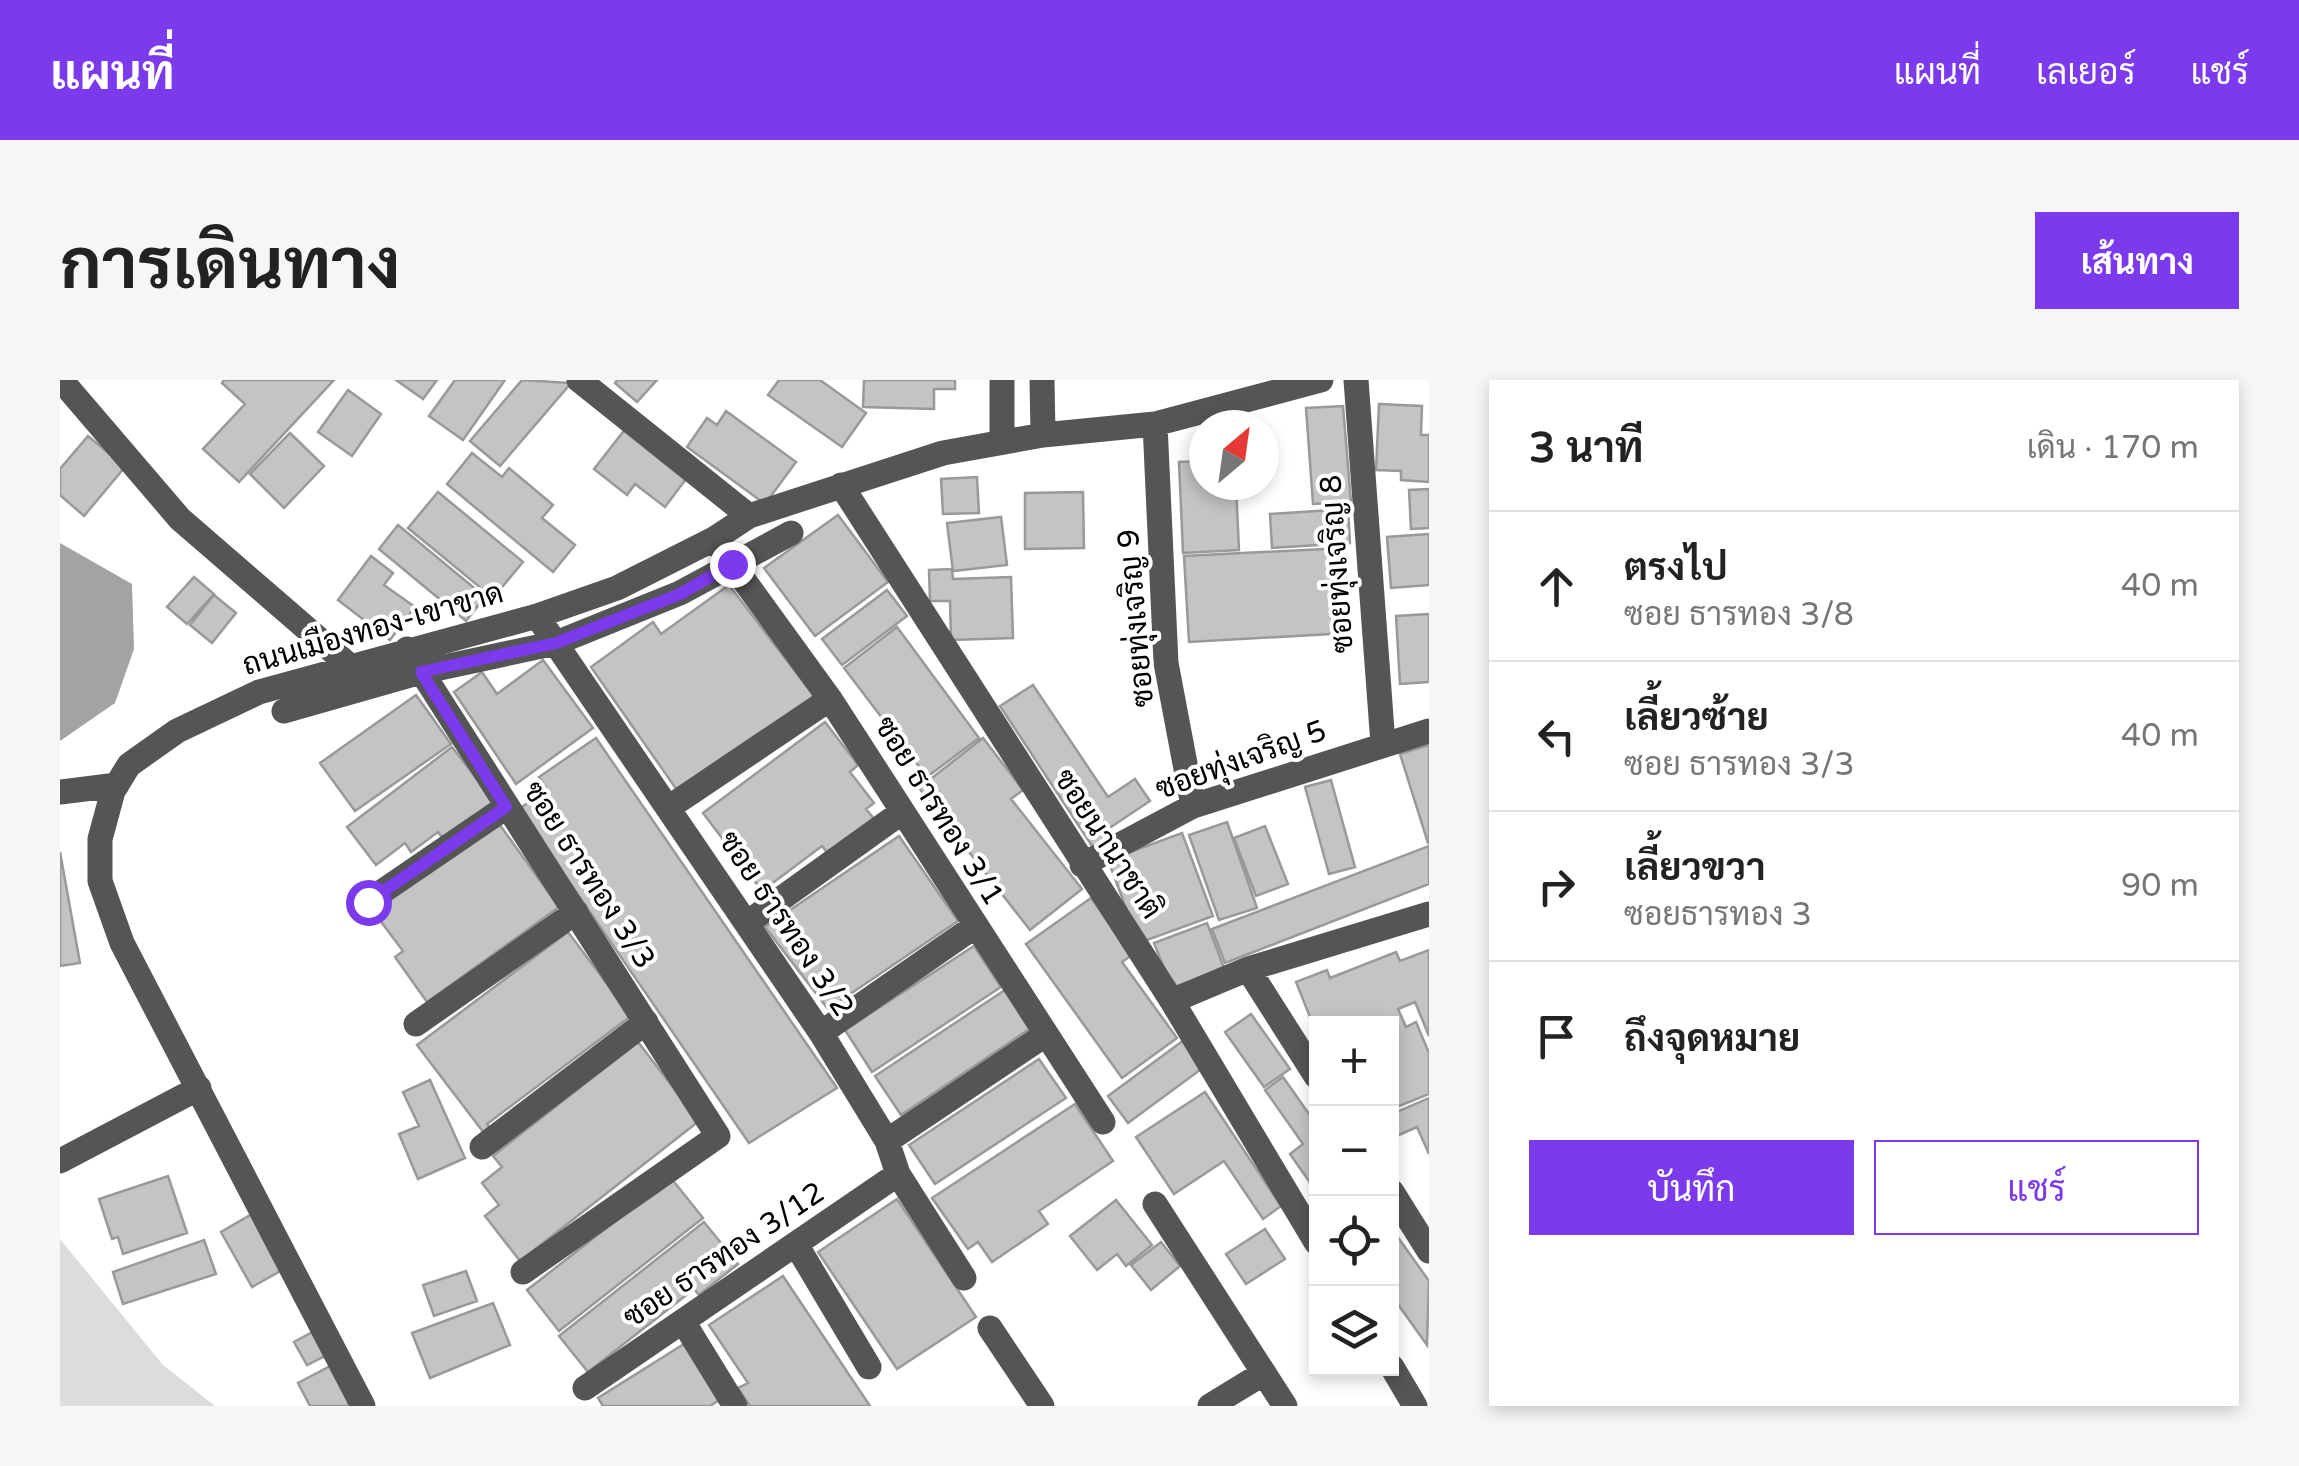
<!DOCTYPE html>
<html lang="th">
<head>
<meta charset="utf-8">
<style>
	:root { --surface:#fff; --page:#f6f6f6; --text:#222; --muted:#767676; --line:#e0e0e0; --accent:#7c3aed }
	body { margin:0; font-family:"Varela Round",Sarabun,sans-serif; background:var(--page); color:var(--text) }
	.controls { position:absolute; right:30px; bottom:30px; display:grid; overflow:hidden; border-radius:0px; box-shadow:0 5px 15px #0003 }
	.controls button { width:90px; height:90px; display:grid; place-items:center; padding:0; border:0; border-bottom:2px solid var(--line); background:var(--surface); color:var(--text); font:50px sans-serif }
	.compass { position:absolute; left:1129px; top:30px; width:90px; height:90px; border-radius:50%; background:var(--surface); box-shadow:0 5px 15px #0003; rotate:29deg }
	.stop { position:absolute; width:30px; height:30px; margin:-22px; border:8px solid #7c3aed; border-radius:50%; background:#fff }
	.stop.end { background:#7c3aed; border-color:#fff; box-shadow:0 2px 10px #0008 }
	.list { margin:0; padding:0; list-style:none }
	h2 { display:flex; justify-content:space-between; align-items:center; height:130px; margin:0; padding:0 40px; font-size:42px }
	h2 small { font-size:32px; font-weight:400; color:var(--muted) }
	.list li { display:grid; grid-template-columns:65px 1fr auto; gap:30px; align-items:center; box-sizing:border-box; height:150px; padding:0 40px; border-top:2px solid var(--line) }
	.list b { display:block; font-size:38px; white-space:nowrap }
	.list p { margin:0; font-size:32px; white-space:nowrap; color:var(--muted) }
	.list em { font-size:32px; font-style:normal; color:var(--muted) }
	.actions { display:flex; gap:20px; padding:30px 40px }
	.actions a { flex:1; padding:22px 0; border:2px solid var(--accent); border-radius:0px; text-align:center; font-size:35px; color:var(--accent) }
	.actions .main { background:var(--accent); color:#fff }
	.icon { flex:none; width:55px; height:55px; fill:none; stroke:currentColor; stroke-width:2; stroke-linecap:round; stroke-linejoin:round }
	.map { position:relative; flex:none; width:1369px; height:1026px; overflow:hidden; border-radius:0px }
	header { display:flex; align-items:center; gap:60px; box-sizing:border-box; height:140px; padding:0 50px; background:var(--accent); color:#fff }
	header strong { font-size:48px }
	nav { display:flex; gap:55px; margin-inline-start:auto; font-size:35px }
	.intro { display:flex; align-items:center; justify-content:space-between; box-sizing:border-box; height:240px; padding:0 60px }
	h1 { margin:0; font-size:70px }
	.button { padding:25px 45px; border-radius:0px; background:var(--accent); color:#fff; font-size:35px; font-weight:700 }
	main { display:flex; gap:60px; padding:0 60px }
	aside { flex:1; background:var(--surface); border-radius:0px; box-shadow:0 5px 15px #0003 }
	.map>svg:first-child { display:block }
	.green { fill:#dcdcdc }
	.water { fill:#a3a3a3 }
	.building { fill:#c4c4c4; stroke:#999; stroke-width:2.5 }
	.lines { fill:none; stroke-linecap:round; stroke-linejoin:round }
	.minor { stroke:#555; stroke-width:25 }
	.route { stroke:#7c3aed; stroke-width:12 }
	.labels { text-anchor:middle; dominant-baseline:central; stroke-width:8; stroke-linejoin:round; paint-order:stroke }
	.street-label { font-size:30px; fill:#000; stroke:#fff }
</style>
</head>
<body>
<header>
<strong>แผนที่</strong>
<nav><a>แผนที่</a><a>เลเยอร์</a><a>แชร์</a></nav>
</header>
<div class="intro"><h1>การเดินทาง</h1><a class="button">เส้นทาง</a></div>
<main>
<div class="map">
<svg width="1369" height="1026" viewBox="0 0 1369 1026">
	<rect width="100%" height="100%" fill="#fff"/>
	<path class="green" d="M0,859l103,126 52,41h-155z"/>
	<path class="water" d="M0,163l72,41 2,65 -19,54 -55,38z"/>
	<path class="building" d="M164,0h110l-95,102 -36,-33 42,-45 -23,-21z
		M336,0h41l-14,19z
		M395,0h50l-42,60 -34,-24z
		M462,0l49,3 -71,83 -30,-25z
		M557,0h40l-20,22 -22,-19z
		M719,0h41l46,33 -24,34 -74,-52z
		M804,0h91v9h-21v20l-71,-2z
		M288,10l33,24 -29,42 -34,-24z
		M1319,24l43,2 -1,29h8v47l-28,-2v-9l-25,-1z
		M1283,26l8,96 -38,2 -7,-96z
		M666,31l70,51 -31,42 -78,-57 20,-29 10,7z
		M570,43l62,48 -27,36 -30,-23 -8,11 -33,-26z
		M230,53l34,33 -40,42 -34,-34z
		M1212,55l2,33 -10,1v-33z
		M28,56l37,31 -41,49 -24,-21v-26z
		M412,73l30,24 7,-9 44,37 -11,13 33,27 -22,27 -106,-88z
		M1144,81v24h32l3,65 -56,3 -4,-91z
		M917,97l2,36 -36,1 -2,-35z
		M1369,109v39l-18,1 -2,-39z
		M378,112l85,70 -30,36 -85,-70z
		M1023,112l1,56 -59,1v-56z
		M1288,129l2,34 -78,5 -2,-34z
		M778,135l50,67 -73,54 -51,-68z
		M941,137l6,48 -54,6 -6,-48z
		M338,145l87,72 -19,24 -87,-72z
		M1369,154v51l-38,3 -4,-51z
		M1284,168l5,85 -160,9 -5,-86z
		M311,176l22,17 -9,12 31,22 -25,33 -52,-40z
		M892,189l1,10 58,-2 2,61 -62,2 -1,-39h-20l-1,-31z
		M134,197l20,17 -27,30 -20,-17z
		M669,205l85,111 -135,97 -88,-126 62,-45 8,12z
		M827,210l20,26 -65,49 -20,-26z
		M154,215l22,18 -24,30 -22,-18z
		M1369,234v68l-29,2 -4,-68z
		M837,247l82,111 -52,39 -83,-109z
		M483,280l50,68 -77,56 -62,-92 28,-20 15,22z
		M973,305l75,112 27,-18 15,22 -45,30 7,11 -16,10 -96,-146z
		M356,315l35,49 -96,67 -35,-48z
		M765,342l33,43 -8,7 24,31 -8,6 9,11 -46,35 -7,-9 -60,45 -59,-78z
		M536,358l241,350 -88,55 -230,-334 28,-20 -8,-12z
		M923,358l40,52 -12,9 71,90 -52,41 -111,-142z
		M1369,365v98h-1l-28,-89z
		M392,367l46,59 -51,38 -9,-12 -27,20 -6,-9 -29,22 -29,-38z
		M1271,400l24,87 -26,7 -24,-87z
		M437,441l62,86 -132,95 -32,-45 8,-6 -30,-40z
		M1167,442l30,86 -38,12 -30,-85z
		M1205,446l23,58 -32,12 -22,-58z
		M1122,453l31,83 -74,27 -31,-83z
		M839,456l59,85 -130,88 -63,-82z
		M1369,466v38l-204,79 -13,-34z
		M0,472l20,111 -20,3z
		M1031,518l41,57 -10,7 55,76 -55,40 -96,-134z
		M1147,543l17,45 -52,20 -18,-45z
		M508,552l63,84 -144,108 4,5 -7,4 -67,-88z
		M914,566l27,41 -129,85 -27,-42z
		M1369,570v86l-14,-34 -17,7 8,18 10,-5 13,31v41l-37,15v-85h-76v8l-20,-50 31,-12 3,8 66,-26 4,9z
		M945,610l26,38 -130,87 -26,-39z
		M1191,634l39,55 -26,18 -39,-55z
		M1124,660l20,27 -76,56 -20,-27z
		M578,662l61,79 -179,140 -35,-45 14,-11 -17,-22 20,-16 -9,-11z
		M979,679l27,39 -131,86 -26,-39z
		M1223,697l33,47v67l-26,-37 13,-10 -38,-54z
		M370,700l35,78 -47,21 -19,-45 20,-8 -16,-34z
		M1145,712l76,114 -18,13 -39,-58 -50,33 -38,-57z
		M1369,718v56l-12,-27 -25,11v-24z
		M1015,724l38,57 -74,50 9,13 -56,38 -14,-20 -10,7 -36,-51z
		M108,796l19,57 -64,21 -5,-17 -6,2 -13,-40z
		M611,798l32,40 -144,113 -32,-41z
		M837,819l79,118 -79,52 -79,-117z
		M1056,820l36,45 -26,21 -9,-12 -20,16 -27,-34z
		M192,834l32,55 -32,18 -31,-55z
		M644,842l34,42 -39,31 -5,-6 -106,83 -29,-36z
		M1205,849l20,30 -39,25 -20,-30z
		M1332,849l37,52 -2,64 -35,-49z
		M144,860l12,34 -93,30 -10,-32z
		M1101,862l19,24 -29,24 -20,-25z
		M406,891l11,30 -43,15 -11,-31z
		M723,896l87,130h-120l-12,-18 10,-5 -39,-58z
		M433,923l17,42 -80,33 -18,-45z
		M260,948l13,24 -26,13 -13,-23z
		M624,964l37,55 -11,7h-107l-5,-8z
		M278,982l21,38 -12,6h-37l-12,-23z"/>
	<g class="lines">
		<path class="minor" d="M1,0l119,139 171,148
			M519,0l170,136
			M942,0v62
			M982,0l1,55
			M1296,0l27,364
			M1095,44l11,239 27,143
			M781,105l331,516 144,241
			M654,159l116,160 273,423
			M477,236l284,417 66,108 11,33 66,104
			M347,269l311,487 -195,136
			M224,331l137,-39 135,-29 124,-50 111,-60
			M0,412l57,-7
			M608,428l162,-109
			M1022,485l111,-59 236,-75
			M307,522l139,-95
			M687,543l155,-111
			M1188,589l68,107
			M1112,621l76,-32 181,-55
			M356,644l160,-112
			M761,653l153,-106
			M827,761l158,-106
			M422,767l164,-125
			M0,781l139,-73
			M1332,812l37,59
			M1095,824l130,202
			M737,866l72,121
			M624,943l51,83
			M930,948l52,78
			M1332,987l23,39
			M525,1008l313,-214
			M303,1026l-241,-463 -22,-62v-42l13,-48 16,-26 48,-34 82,-39 278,-76 80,-28 97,-49 35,-23 194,-63 100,-18 112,-11 166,-44
			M1150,1026l54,-33"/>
	</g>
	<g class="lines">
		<path class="route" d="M308,522l138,-95 -85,-135 135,-29 124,-49 52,-30"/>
	</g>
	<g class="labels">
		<g class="street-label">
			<text transform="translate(1277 184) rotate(-94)">ซอยทุ่งเจริญ 8</text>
			<text transform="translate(1076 238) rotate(-95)">ซอยทุ่งเจริญ 9</text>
			<text transform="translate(313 249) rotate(-16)">ถนนเมืองทอง-เขาขาด</text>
			<text transform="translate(1181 380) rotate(-20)">ซอยทุ่งเจริญ 5</text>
			<text transform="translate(879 431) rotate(58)">ซอย ธารทอง 3/1</text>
			<text transform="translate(1048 464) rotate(57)">ซอยนานาชาติ</text>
			<text transform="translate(529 495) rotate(57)">ซอย ธารทอง 3/3</text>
			<text transform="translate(726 544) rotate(56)">ซอย ธารทอง 3/2</text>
			<text transform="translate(664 875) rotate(-34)">ซอย ธารทอง 3/12</text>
		</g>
	</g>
</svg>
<div class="controls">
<button>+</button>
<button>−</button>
<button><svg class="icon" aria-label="locate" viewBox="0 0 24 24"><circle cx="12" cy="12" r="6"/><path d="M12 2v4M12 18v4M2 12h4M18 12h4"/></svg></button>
<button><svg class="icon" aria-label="layers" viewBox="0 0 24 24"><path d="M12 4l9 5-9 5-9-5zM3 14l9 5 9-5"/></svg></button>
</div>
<svg class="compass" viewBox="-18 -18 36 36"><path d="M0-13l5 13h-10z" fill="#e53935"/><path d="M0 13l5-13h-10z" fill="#767676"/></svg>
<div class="stop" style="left:308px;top:522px"></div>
<div class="stop end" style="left:672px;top:184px"></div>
</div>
<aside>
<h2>3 นาที<small>เดิน · 170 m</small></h2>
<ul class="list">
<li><svg class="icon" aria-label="ahead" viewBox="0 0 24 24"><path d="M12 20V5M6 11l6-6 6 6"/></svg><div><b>ตรงไป</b><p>ซอย ธารทอง 3/8</p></div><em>40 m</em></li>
<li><svg class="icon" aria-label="left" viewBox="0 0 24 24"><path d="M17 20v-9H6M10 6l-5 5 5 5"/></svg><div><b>เลี้ยวซ้าย</b><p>ซอย ธารทอง 3/3</p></div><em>40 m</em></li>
<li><svg class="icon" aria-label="right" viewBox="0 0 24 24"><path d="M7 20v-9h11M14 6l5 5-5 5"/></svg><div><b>เลี้ยวขวา</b><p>ซอยธารทอง 3</p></div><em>90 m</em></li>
<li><svg class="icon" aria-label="arrive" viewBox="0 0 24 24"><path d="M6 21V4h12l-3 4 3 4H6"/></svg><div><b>ถึงจุดหมาย</b></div></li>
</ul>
<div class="actions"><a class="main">บันทึก</a><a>แชร์</a></div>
</aside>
</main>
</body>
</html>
